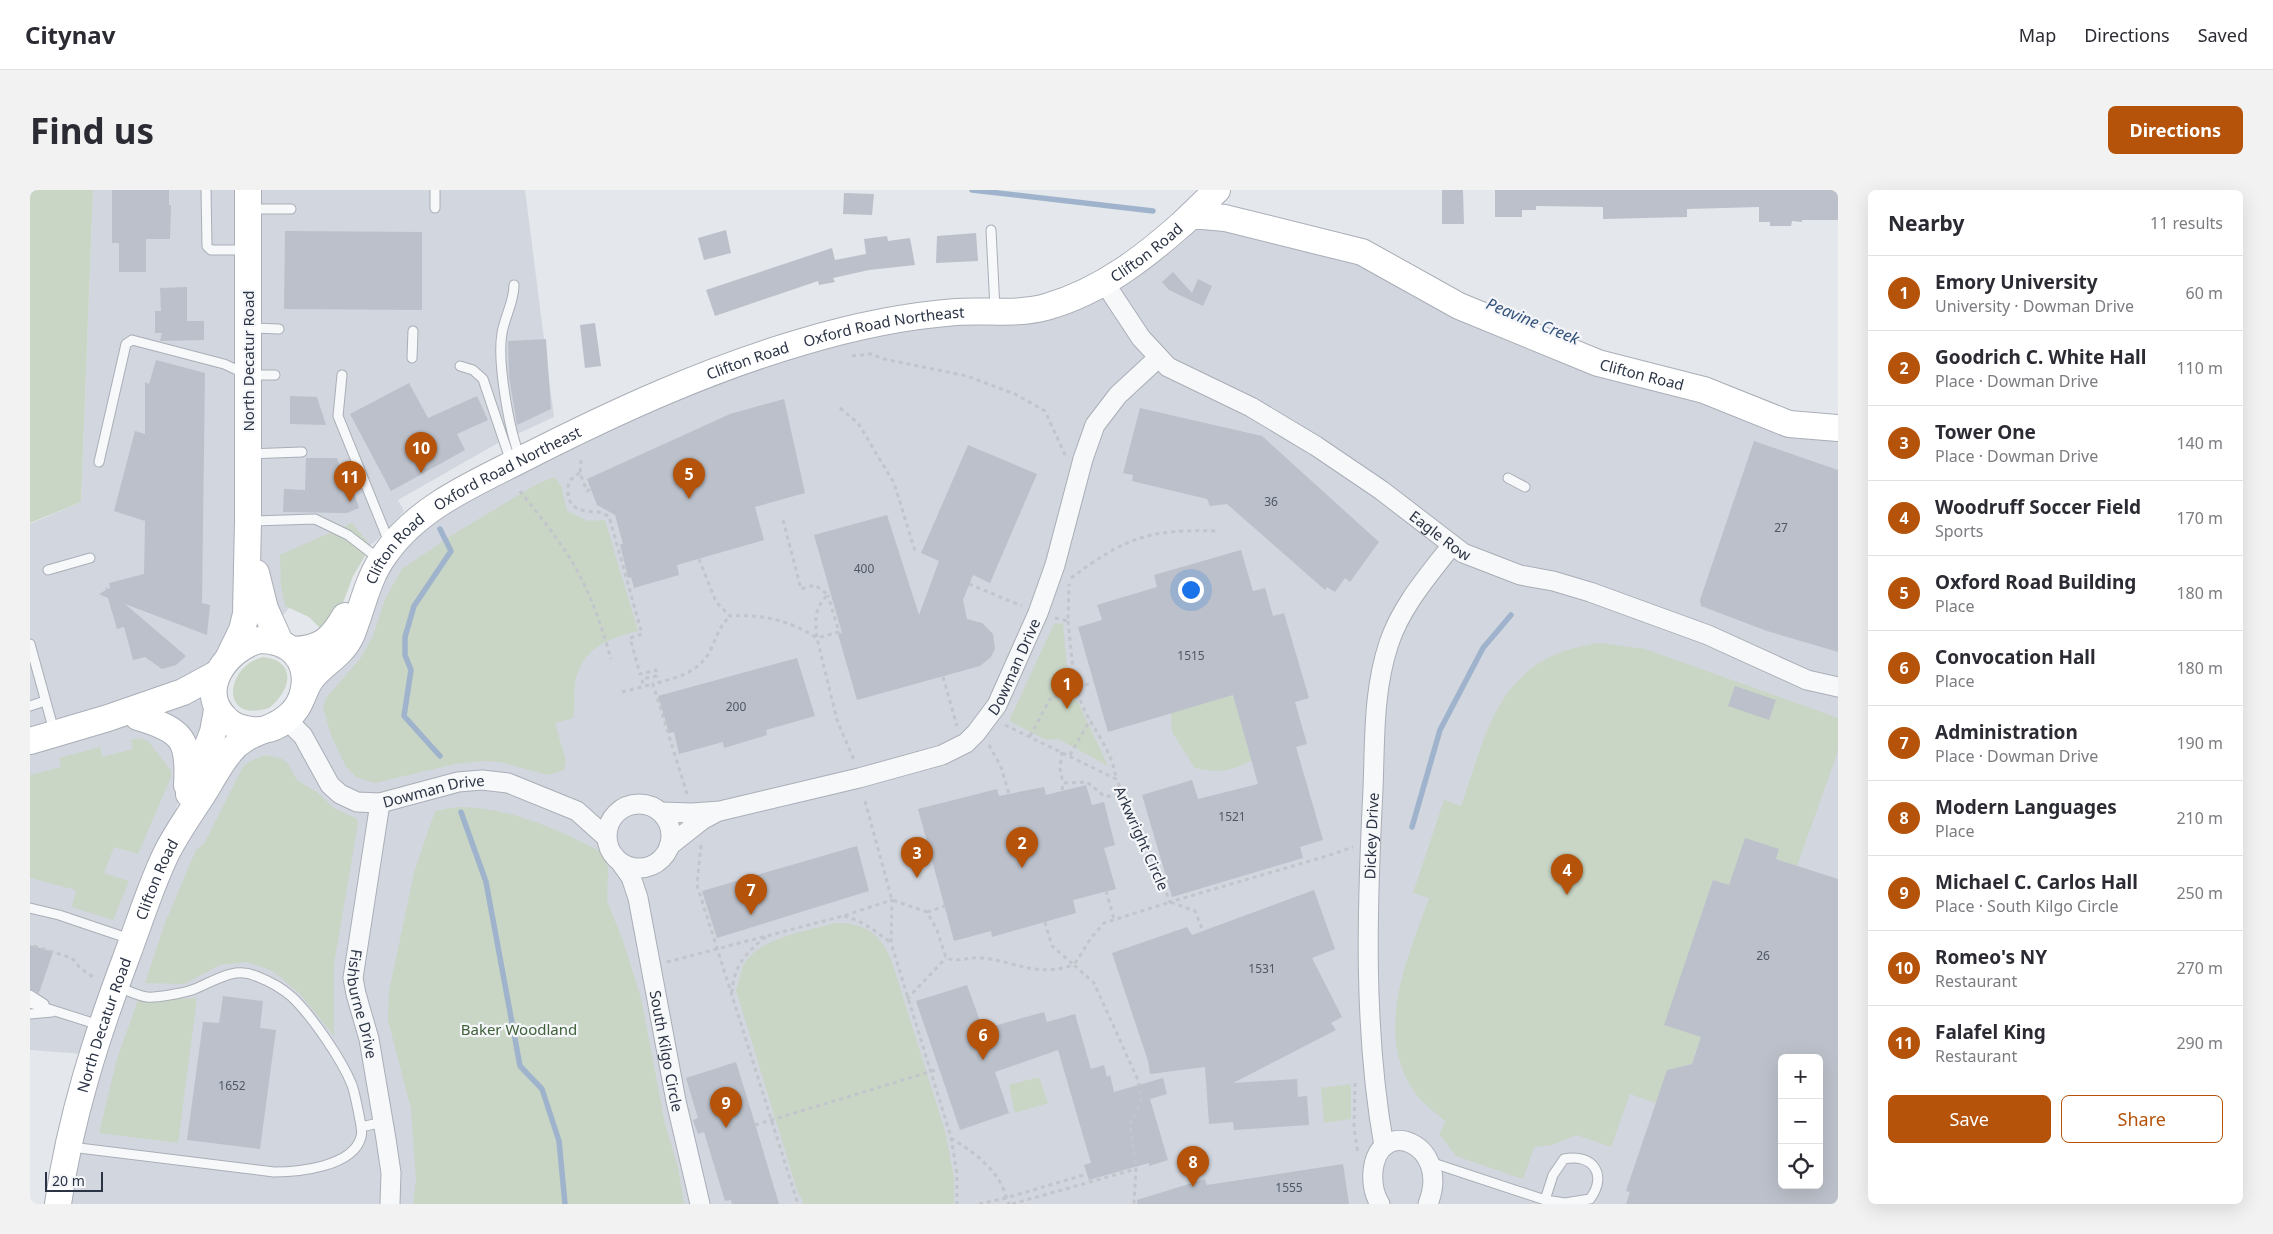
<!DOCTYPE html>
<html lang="en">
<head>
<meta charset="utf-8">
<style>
	:root { --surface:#fff; --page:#f2f2f3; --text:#2b2b33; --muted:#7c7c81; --line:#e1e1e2; --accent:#b45309 }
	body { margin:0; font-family:"Noto Sans",sans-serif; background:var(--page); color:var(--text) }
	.controls { position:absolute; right:15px; bottom:15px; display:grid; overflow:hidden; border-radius:8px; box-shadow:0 5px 20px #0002 }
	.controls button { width:45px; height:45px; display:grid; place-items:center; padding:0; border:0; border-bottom:1px solid var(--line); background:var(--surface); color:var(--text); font:25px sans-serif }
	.scale { position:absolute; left:15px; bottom:12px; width:58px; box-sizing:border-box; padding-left:5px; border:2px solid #2b3445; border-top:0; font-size:14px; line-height:18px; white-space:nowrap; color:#2b3445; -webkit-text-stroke:4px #f4f6f9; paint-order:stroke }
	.you { position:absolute; left:1160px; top:399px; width:18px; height:18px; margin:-12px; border:4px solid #fff; border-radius:50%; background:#1a73e8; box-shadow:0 0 0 8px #1a73e833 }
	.badge { display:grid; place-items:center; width:32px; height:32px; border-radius:50%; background:var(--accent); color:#fff; font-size:16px; font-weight:700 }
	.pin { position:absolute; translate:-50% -41px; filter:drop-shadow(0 1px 2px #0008) }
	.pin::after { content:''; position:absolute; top:26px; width:18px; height:15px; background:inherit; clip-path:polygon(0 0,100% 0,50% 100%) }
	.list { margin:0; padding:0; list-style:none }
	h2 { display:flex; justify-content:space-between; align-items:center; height:65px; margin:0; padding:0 20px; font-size:21px }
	h2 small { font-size:16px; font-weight:400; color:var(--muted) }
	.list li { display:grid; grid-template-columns:32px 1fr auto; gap:15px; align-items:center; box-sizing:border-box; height:75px; padding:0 20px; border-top:1px solid var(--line) }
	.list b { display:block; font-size:19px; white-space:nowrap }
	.list p { margin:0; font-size:16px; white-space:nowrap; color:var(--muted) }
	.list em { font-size:16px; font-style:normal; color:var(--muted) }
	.actions { display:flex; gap:10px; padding:15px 20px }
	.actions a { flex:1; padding:11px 0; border:1px solid var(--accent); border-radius:8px; text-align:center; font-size:18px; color:var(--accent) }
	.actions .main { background:var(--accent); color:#fff }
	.icon { flex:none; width:28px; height:28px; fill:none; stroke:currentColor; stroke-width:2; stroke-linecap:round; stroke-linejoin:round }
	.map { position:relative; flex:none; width:1808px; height:1014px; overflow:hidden; border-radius:8px }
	header { display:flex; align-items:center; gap:30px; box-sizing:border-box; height:70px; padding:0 25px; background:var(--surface); border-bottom:1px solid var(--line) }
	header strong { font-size:24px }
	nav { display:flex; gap:28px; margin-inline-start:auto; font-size:18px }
	.intro { display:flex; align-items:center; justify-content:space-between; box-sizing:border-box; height:120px; padding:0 30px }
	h1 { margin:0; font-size:35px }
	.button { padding:12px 22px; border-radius:8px; background:var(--accent); color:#fff; font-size:18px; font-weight:700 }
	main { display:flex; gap:30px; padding:0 30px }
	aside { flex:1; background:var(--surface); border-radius:8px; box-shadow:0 5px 20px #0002 }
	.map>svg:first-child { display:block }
	.built { fill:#d2d6de; fill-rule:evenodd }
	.green { fill:#c9d6c5 }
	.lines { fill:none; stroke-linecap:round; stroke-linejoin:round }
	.stream { stroke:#9fb4cc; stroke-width:5.5 }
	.building { fill:#bbc0ca; fill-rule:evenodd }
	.lane-casing { stroke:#a9aeb7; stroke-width:11 }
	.street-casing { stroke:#a9aeb7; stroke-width:21 }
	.secondary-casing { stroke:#a9aeb7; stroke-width:28 }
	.path { stroke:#c2c5cb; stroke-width:3; stroke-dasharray:4 4; stroke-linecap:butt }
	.lane { stroke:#f7f8fa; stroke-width:9 }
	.street { stroke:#f7f8fa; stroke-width:19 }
	.secondary { stroke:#fff; stroke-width:26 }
	.labels { text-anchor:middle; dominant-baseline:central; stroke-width:4.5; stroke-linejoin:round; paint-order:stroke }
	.number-label { font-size:12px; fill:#4f5766 }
	.street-label { font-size:15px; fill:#2b3445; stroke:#f4f6f9 }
	.park-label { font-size:15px; fill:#3f6138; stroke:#f4f6f9 }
	.water-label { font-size:16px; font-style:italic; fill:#34527a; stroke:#f4f6f9 }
</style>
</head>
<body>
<header>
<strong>Citynav</strong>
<nav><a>Map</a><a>Directions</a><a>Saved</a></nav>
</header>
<div class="intro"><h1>Find us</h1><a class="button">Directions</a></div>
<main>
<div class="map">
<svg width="1808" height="1014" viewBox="0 0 1808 1014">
	<rect width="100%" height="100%" fill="#e4e7ec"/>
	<path class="built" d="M63,0h432l29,227 -56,26 -100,57 6,11 -27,29 -87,67 -69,83 -138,364 -53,-4v-526l51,-22z
		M1162,25l170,37 97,54 379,122v776h-1780l75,-264 93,-184 43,-26 148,-209 379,-178 237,-33zM1752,868h37v127h-37z"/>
	<path class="green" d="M0,0h63l-12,312 -51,21z
		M524,287l7,9 6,25 21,10 17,-1 33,111c-31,8 -56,17 -63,52 -2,11 1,24 -2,35l-18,5 11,38 -2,9 -16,5 -48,-13 -16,-1 -29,3 -80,19 -19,-6 -11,-12 -14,-30 -8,-28 3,-9 34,-39 13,-23 12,-37 17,-30 47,-32 88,-53z
		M322,333l19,23 -18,30 -13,35 -17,20 -14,-14 -24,-11 -4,-20 -1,-31z
		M1033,433l6,67 3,7 6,5 30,64 -50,-27 -11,1 -38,-19 45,-97z
		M1571,453l44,6 193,69v33l-41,115 -21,-7 3,-10 -50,36 -16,-5 -48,145 36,12 -9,27 -25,6 -11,33 -26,-9 -19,53 -34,-12 -25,10 -18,2 -11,32 -67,-23 -17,-22 7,-12c-11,-10 -25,-20 -33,-32 -39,-61 -5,-132 16,-192l-16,-5 31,-93 17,6c28,-82 40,-151 140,-163z
		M233,467c35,4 28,34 6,51 -50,16 -44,-42 -6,-51z
		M1203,505l19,65c-22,12 -33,13 -57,8l-23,-36 -1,-19z
		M109,548l9,3 23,30v6l-33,77 -24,-7 -10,26 25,8 -16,39 -41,-13 4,-17 -46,-12v-104l1,1 30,-8 -2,-9 41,-11 2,10 31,-8 -2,-9z
		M236,565l16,4 6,5 9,16 20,12 18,17 21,9 2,5 -24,141v72l-35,-43 -26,-22 -25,-9 -28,3 -36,19 -39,-1 20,-60 31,-73 8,-6 39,-77 7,-6z
		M427,617c53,0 100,22 146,46l5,15 -1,33 16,40 18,57 24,126 13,44 6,36h-271l3,-24 -5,-71 -23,-89 1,-29 25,-118 21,-62z
		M805,733c29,0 44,9 56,36l54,172 9,46v27h-150l-7,-14 -61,-200c3,-8 4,-18 8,-26 14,-26 65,-33 91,-41z
		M167,808l-19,145 -79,-10 18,-74 21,-59z
		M1009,887l9,26 -33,10 -6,-28z
		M1321,894v35l-27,4 -3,-35z"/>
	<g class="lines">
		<path class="stream" d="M942,0l181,21
			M410,566l-36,-40 7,-46 -6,-15v-18l9,-31 37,-55 -11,-22
			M431,622l25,70 34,184 22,23 17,52 6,63
			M1382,637l28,-97 43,-82 28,-33"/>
	</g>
	<path class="building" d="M82,0h57v15h2l-1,34h-24v33h-27v-29h-7z
		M1412,0h21l1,34h-22z
		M1465,0h343v30h-36v2l-10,-1 -1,5h-21v-4h-11v-15l-72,2v8l-84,2v-12l-67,-1v4h-14v7h-27z
		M814,3l30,1 -2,21 -29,-1z
		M696,40l5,23 -27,7 -6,-22z
		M255,41l137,1v78l-138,-1z
		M946,43l2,28 -42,2 1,-27z
		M857,46l1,5 22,-3 5,27 -46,5 -36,8 2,4 -16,3 -1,-4 -103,35 -9,-26 126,-42 3,12 31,-6 -2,-15z
		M1143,82l19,21 6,-14 14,7 -9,20 -34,-16 -7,-8z
		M157,97v34h17v19l-44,1 2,-8h-7v-22h6l-1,-23z
		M565,133l6,43 -16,2 -5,-43z
		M516,149l5,70 -34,16 -8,-48 -1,-36z
		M126,170l49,13 -3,230 8,2 -3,30 -82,-31 61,52 -10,9 -14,4 -17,-12 -12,3 -9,-33 -7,2 -9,-31 -9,-4 7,-4 -1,-3 3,2 2,-1 -1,-5 35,-9 1,-53 -31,-10 21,-80 10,3v-52l4,2z
		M379,193l19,35 49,-22 11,24 -31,14 8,16 -74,41 -41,-77z
		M260,206l27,1 9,28 -36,-1z
		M754,209l21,94 -50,14 9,33 -87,25 2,10 -45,13 -3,-11 -3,1 -8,-34h3l-8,-29 -18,-10 -10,-26 143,-65z
		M1110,218l122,28 117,106 -29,40 -5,-4 -10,14 -8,-5 -2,3 -98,-86 -17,2 -3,-7 -75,-18 1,-6 -10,-2z
		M1724,251l84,29v182l-71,-21 -66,-25 -1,-6z
		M938,255l69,29 -47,109 -17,-8 -10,25 4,19 15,4 11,11 2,15 -4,8 -11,9 -123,34 -19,-66 4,-1 -28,-98 73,-20 32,100 20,-54 -18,-8z
		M276,268h31l4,11 4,-2 14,41 -12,5 -64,-1 1,-23 21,1z
		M1211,360l12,41 12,-3 8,28 11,-3 25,85 -14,4 12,42 -11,3 27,93 -23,7 3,11 -131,39 -30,-102 50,-15 6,19 60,-15 -25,-89 -125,37 -30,-105 24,-7 -5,-15 60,-18 -3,-12z
		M767,468l18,58 -49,14 1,5 -43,13 -1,-6 -44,12 -5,-22 -5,1 -11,-37z
		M1705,496l41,14 -7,20 -41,-14z
		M1056,595l6,20 12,-3 11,43 -11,3 12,41 -43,11 3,13 -84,24 -1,-6 -37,10 -36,-132 79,-20 2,7 45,-9 2,8z
		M1715,648l34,11 -3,10 62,20v325h-212l4,-12 -4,-1 41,-121 25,-6 9,-27 -37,-12 49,-145 16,5zM1752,868h37v127h-37z
		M827,656l12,45 -152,47 -15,-47z
		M1284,700l21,59 -23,9 30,59 -11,6 5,7 -103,53 64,-4 1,18 9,-1 2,29 -75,5 -1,-8 -24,2 -4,-57 -55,7 -2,-13 -36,-108 75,-26 5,8z
		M0,755l23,7 -14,41 -9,-4z
		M937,795l16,44 61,-17 3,10 28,-8 16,55 13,-4 3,12 3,-2 4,17 49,-14 4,16 -17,5 18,61 -19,6v-3l-60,17 -5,-15 7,-2 -33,-113 -63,22 14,41 -49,17 -44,-129z
		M193,806l40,5 -3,27 16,2 -16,119 -73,-9 16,-118 16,1z
		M706,872l17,55 26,87h-47l-1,-4 -6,1 -21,-69 -6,2 -5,-14 5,-2 -12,-40z
		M1313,974l6,40h-212v-4l68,-21 2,6z"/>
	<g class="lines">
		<defs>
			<path id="lane" d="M176,0l1,56 4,4h35
				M405,0v18
				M221,19h40
				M961,40l4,79
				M484,95c0,17 -9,31 -12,48 -5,29 7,97 18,124
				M221,138l28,1
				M382,168l1,-27
				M430,176l13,4 10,9 28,83
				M312,185l-4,41 51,126
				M220,264l52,-2
				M69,272l27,-118 6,-4 92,24 24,11h27
				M1478,288l17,9
				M221,331l64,-2 33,16 31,24
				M18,380l42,-12
				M0,454l24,87
				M0,516l15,-5
				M0,718l29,7 71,24
				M0,805l14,9
				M0,813l69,22
				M0,824l22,-2
				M331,937l22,-5
				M41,957l203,25c24,0 79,-5 87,-35 2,-7 -1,-15 -2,-22 -2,-10 -4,-21 -7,-30 -10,-25 -40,-69 -60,-88 -10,-9 -23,-16 -36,-21 -23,-10 -43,6 -64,14 -9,3 -36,8 -45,7 -9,-1 -20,-7 -29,-10
				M1400,972l115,38 20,3 25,-4c18,-24 3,-46 -26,-40l-11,16 -8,25"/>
			<g id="street">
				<path id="s1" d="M1074,92l37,56 27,29 83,40 65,39 65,44 82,63 57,22 33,6 37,11 118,43 99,45 31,7"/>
				<path id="s2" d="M254,531l7,3 12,12 27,49 10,9 17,8 23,1 78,-21 24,-2 26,3 69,28 30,27"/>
				<path id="s3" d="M350,613l-27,175 3,16 13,45 17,100 5,34 -1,31"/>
				<circle cx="609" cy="646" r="32"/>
				<path id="s4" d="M631,622l31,1 28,-2 139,-33 83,-23 24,-12 10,-10 21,-28 41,-92 17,-48 28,-106 12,-34 23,-30 40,-37"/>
				<path d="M639,656l33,-26 13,-7"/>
				<path id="s5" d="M591,673l10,14 7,21 38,203 24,103"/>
				<path id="s6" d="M1354,956c-21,-117 -17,-239 -11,-357 2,-50 0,-98 16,-146 13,-38 39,-67 63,-98"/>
				<path d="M1350,1014c-7,-11 -8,-21 -7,-33 6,-57 79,-27 55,33"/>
			</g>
			<g id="secondary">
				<path d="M1153,33l34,-33"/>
				<path d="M226,383l9,36 15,33"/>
				<path d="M229,450c72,0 51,97 -8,90 -8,-1 -18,-4 -24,-10 -32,-29 -1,-71 32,-80z"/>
				<path d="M263,460c28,-1 38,-10 52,-34"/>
				<path d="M199,467l13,-27 4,-16 2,-93v-331"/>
				<path d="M108,527c44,13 52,22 49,68"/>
				<path d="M0,551l78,-23 75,-26 35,-19"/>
				<path d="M159,604l24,-62 4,-22"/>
				<path id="s7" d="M28,1014c12,-85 38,-166 68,-246 13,-34 26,-77 42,-108 10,-19 23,-38 35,-56 9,-14 16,-29 27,-42 18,-24 48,-19 67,-45 6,-9 8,-20 15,-29 12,-15 30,-23 39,-42 12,-29 16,-58 35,-83 34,-48 92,-71 142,-97 89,-45 178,-86 274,-114 50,-15 101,-26 154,-30 30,-2 61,3 90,-5 57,-16 103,-53 146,-92l33,3 137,34 97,54 139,57 106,27 85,34 49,4"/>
			</g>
		</defs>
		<use href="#lane" class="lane-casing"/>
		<use href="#street" class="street-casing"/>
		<use href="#secondary" class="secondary-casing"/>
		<path class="path" d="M822,166l19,-2 13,5 83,17 48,18 30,17 20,44
			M810,218l18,15 36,60 22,71
			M551,270l-1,13 7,18 4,-2
			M550,283c-8,4 -13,9 -12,18 0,20 16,20 30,21 4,1 8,3 11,4l33,118 -12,4 10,36 16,-4 1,6 -15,3 1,8
			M490,301c21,27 44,54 60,85 14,27 23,55 31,83
			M753,330l18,69 14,-4 13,10c-14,12 -13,26 -11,43l22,-6 -11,-37
			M669,369l17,43 14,14c32,-2 59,4 87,22l20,82 17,40
			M1041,388c55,-41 78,-49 147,-47
			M939,394l53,22
			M1025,428l13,3 1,-37
			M1038,431c3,26 4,56 13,81 10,26 32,48 35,77
			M913,487l14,49
			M592,502l31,-8
			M975,535l111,54 26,53 28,70 157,-46 26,-9
			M1000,546l20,-37 43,-17
			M959,555l12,22 8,27
			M1032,562l-2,16 3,15
			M1040,565l20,-35
			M1032,600l1,-7 24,-1 17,14 21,1
			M657,604l-34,-110c22,-6 47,-11 58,-35 6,-13 8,-22 19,-33
			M835,611l27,99 35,12 10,18 9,28c17,5 23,-2 37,0 37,5 53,19 91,7l20,18 44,97 3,22 -11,22 6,43 -2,37
			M671,655l-4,40 101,319
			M1076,701l8,28
			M897,722l18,-6
			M814,726c19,5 31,15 46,26
			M1015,732l7,24 22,19 17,-27 13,-15 66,-21 25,9 8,20
			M4,756l38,12 9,11 12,8
			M637,772l176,-46 49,-16 -1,43 60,194 6,37v30
			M702,803c1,-26 14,-41 34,-56
			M877,809l39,-41
			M1325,893l-1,45 4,26
			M725,935l184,-56
			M921,948c18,11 38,25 49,44 4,7 6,15 9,22
			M949,1014l27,-6 81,-24
			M982,1014l124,-35"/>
		<use href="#lane" class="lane"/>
		<use href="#street" class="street"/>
		<use href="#secondary" class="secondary"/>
	</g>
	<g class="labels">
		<g class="number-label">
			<text x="1241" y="311">36</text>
			<text x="1751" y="337">27</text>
			<text x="834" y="378">400</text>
			<text x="1161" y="465">1515</text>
			<text x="706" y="516">200</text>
			<text x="1202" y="626">1521</text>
			<text x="1733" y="765">26</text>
			<text x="1232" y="778">1531</text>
			<text x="202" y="895">1652</text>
			<text x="1259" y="997">1555</text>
		</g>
		<g class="street-label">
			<text stroke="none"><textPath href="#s7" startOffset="1584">Clifton Road</textPath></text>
			<text stroke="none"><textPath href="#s7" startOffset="1305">Oxford Road Northeast</textPath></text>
			<text stroke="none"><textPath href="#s7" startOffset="1164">Clifton Road</textPath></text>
			<text transform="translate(218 171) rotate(-90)">North Decatur Road</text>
			<text stroke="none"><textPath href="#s7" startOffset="2124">Clifton Road</textPath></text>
			<text stroke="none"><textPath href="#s7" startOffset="900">Oxford Road Northeast</textPath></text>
			<text stroke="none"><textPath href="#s1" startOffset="428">Eagle Row</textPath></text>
			<text stroke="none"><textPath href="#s7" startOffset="759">Clifton Road</textPath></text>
			<text stroke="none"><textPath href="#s4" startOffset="406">Dowman Drive</textPath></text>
			<text stroke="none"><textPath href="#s2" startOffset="191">Dowman Drive</textPath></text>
			<text stroke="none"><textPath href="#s6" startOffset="311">Dickey Drive</textPath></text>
			<text transform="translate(1112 648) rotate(66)">Arkwright Circle</text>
			<text stroke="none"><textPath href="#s7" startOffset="340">Clifton Road</textPath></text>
			<text stroke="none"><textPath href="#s3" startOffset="204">Fishburne Drive</textPath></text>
			<text stroke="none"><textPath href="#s7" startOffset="185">North Decatur Road</textPath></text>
			<text stroke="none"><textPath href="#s5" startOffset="195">South Kilgo Circle</textPath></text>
		</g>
		<g class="park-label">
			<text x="489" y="839">Baker Woodland</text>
		</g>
		<g class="water-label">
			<text transform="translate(1503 131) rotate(22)">Peavine Creek</text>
		</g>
	</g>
</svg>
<div class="controls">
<button>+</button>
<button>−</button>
<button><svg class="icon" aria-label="locate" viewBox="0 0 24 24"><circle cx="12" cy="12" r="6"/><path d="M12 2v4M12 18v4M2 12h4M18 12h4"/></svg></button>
</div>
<div class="scale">20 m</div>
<div class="you"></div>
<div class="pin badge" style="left:1037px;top:519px">1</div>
<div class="pin badge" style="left:992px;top:678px">2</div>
<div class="pin badge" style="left:887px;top:688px">3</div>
<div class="pin badge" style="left:1537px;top:705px">4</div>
<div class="pin badge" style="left:659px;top:309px">5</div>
<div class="pin badge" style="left:953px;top:870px">6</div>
<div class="pin badge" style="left:721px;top:725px">7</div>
<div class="pin badge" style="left:1163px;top:997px">8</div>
<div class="pin badge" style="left:696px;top:938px">9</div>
<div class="pin badge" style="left:391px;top:283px">10</div>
<div class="pin badge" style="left:320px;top:312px">11</div>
</div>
<aside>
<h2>Nearby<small>11 results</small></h2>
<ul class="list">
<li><span class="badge">1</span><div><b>Emory University</b><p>University · Dowman Drive</p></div><em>60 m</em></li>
<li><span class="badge">2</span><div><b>Goodrich C. White Hall</b><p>Place · Dowman Drive</p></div><em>110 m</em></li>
<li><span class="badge">3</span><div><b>Tower One</b><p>Place · Dowman Drive</p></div><em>140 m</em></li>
<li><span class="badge">4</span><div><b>Woodruff Soccer Field</b><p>Sports</p></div><em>170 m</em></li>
<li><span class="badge">5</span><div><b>Oxford Road Building</b><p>Place</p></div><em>180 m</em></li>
<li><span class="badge">6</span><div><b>Convocation Hall</b><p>Place</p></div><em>180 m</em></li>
<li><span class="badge">7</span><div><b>Administration</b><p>Place · Dowman Drive</p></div><em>190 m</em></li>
<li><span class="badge">8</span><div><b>Modern Languages</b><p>Place</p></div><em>210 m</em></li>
<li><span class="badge">9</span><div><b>Michael C. Carlos Hall</b><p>Place · South Kilgo Circle</p></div><em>250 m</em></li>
<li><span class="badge">10</span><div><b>Romeo's NY</b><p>Restaurant</p></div><em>270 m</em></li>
<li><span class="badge">11</span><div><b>Falafel King</b><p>Restaurant</p></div><em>290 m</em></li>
</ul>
<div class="actions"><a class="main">Save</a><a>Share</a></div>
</aside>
</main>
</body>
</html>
